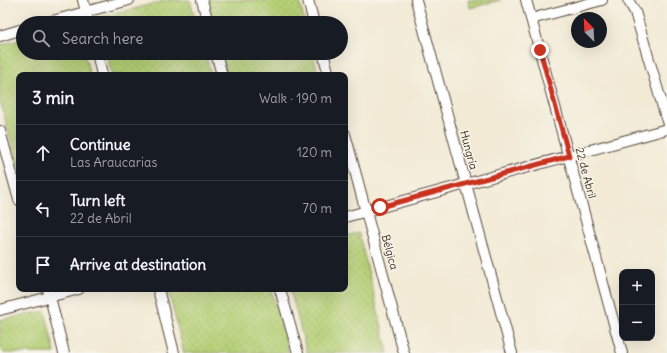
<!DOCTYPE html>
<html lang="en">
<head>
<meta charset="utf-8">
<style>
	:root { --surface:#171b24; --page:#20242c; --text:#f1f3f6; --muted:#9ea1a6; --line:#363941 }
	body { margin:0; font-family:Delius,sans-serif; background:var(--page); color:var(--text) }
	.controls { position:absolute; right:12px; bottom:12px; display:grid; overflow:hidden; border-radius:8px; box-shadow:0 4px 16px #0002 }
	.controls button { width:36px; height:36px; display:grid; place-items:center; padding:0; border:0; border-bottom:1px solid var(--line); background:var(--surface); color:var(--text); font:20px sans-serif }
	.compass { position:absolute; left:571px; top:12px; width:36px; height:36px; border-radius:50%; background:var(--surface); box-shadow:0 4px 16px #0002; rotate:336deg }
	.stop { position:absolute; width:12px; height:12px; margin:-9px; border:3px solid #c8321e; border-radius:50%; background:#fff }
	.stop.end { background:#c8321e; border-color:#fff; box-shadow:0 1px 4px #0008 }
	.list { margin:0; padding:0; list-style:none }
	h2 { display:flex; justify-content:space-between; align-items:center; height:52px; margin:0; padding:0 16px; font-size:17px }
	h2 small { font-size:13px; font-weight:400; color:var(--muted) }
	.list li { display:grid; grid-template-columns:26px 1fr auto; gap:12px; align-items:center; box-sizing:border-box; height:56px; padding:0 16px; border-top:1px solid var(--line) }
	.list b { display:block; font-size:15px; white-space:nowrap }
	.list p { margin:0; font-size:13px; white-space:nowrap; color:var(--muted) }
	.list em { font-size:13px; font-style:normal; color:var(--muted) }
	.icon { flex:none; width:22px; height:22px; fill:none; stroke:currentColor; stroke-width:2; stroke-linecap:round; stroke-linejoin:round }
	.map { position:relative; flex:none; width:667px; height:353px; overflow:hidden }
	.search { position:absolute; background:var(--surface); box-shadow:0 4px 16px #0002; left:16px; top:16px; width:332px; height:44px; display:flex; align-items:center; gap:10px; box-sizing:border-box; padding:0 14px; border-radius:22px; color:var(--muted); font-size:15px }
	.panel { position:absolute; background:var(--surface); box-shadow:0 4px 16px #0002; left:16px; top:72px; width:332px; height:220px; border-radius:8px }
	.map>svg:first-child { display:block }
	.grass { fill:url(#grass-dots); stroke:#787c4a }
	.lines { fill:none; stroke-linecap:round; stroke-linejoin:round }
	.minor-casing { stroke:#564739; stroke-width:12 }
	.minor { stroke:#fff; stroke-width:10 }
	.route { stroke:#c8321e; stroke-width:5 }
	.labels { text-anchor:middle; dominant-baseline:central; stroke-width:3; stroke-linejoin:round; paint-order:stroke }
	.street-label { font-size:11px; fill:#3b2a1e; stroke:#f7f3e8 }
</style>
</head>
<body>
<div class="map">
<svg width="667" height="353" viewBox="0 0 667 353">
	<defs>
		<pattern id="grass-dots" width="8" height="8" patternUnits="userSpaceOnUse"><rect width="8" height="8" fill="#b4cf75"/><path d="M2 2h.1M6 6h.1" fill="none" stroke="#9cb265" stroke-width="1.8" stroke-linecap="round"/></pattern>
	</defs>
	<rect width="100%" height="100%" fill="#f7f3e8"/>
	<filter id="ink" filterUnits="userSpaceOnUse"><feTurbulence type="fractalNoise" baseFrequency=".025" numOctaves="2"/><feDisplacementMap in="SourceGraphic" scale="8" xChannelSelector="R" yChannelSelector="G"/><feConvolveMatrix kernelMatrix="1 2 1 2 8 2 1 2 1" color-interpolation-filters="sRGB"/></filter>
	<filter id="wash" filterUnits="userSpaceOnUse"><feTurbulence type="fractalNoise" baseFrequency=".012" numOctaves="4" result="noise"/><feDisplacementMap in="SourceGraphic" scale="16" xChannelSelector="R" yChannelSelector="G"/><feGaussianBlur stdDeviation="0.9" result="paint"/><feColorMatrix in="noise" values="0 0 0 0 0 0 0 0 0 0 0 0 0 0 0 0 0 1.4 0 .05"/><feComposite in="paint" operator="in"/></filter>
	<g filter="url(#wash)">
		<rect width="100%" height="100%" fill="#f2ead5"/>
		<path class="grass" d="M168,0h22l6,23h-97l-1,-5z
			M206,0h93l6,23h-92z
			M468,0h33l-31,8z
			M23,39v14h61l6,22h-71v97l-19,-72v-55z
			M106,53h99l6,22h-99z
			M221,53h92l5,22h-91z
			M359,233l29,120h-81l-17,-64h55v-53z
			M168,289h103l18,64h-105z
			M45,311l10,42h-51l-4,-4v-29z"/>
	</g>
	<g filter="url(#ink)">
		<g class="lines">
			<defs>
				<path id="minor" d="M83,0l6,23
					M202,0l6,23
					M308,0l6,23
					M416,0l96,353
					M526,0l96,353
					M628,0l7,12 32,109
					M531,19l71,-19
					M45,23l84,-23
					M0,36l23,-7
					M97,53l5,22
					M216,53l6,22
					M323,53l6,22
					M0,131l19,69
					M345,134l59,219
					M345,217l322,-88
					M48,289l16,64
					M158,289l16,64
					M280,289l18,64
					M0,310l79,-21"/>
			</defs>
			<use href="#minor" class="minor-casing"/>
			<use href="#minor" class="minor"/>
		</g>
	</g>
	<g class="lines" filter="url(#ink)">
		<path class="route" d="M380,207l189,-51 -29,-106"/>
	</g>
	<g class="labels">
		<g class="street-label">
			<text transform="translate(469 150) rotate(75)">Hungría</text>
			<text transform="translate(586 173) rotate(75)">22 de Abril</text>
			<text transform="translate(390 252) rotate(75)">Bélgica</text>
		</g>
	</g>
</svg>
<div class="controls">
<button>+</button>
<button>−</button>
</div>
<svg class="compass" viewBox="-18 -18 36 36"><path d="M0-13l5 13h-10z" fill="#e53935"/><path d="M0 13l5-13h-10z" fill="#9ea1a6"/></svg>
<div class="stop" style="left:380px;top:207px"></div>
<div class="stop end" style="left:540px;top:50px"></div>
<div class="search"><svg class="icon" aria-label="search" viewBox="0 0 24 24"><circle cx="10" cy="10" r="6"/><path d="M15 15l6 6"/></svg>Search here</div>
<section class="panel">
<h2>3 min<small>Walk · 190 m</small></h2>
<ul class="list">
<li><svg class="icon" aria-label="ahead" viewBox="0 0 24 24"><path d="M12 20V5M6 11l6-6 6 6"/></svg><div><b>Continue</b><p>Las Araucarias</p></div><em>120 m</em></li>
<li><svg class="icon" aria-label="left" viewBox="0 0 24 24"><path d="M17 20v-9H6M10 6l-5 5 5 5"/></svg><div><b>Turn left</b><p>22 de Abril</p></div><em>70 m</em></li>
<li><svg class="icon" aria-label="arrive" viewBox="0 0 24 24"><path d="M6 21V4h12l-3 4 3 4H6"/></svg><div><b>Arrive at destination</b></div></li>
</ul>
</section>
</div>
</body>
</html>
